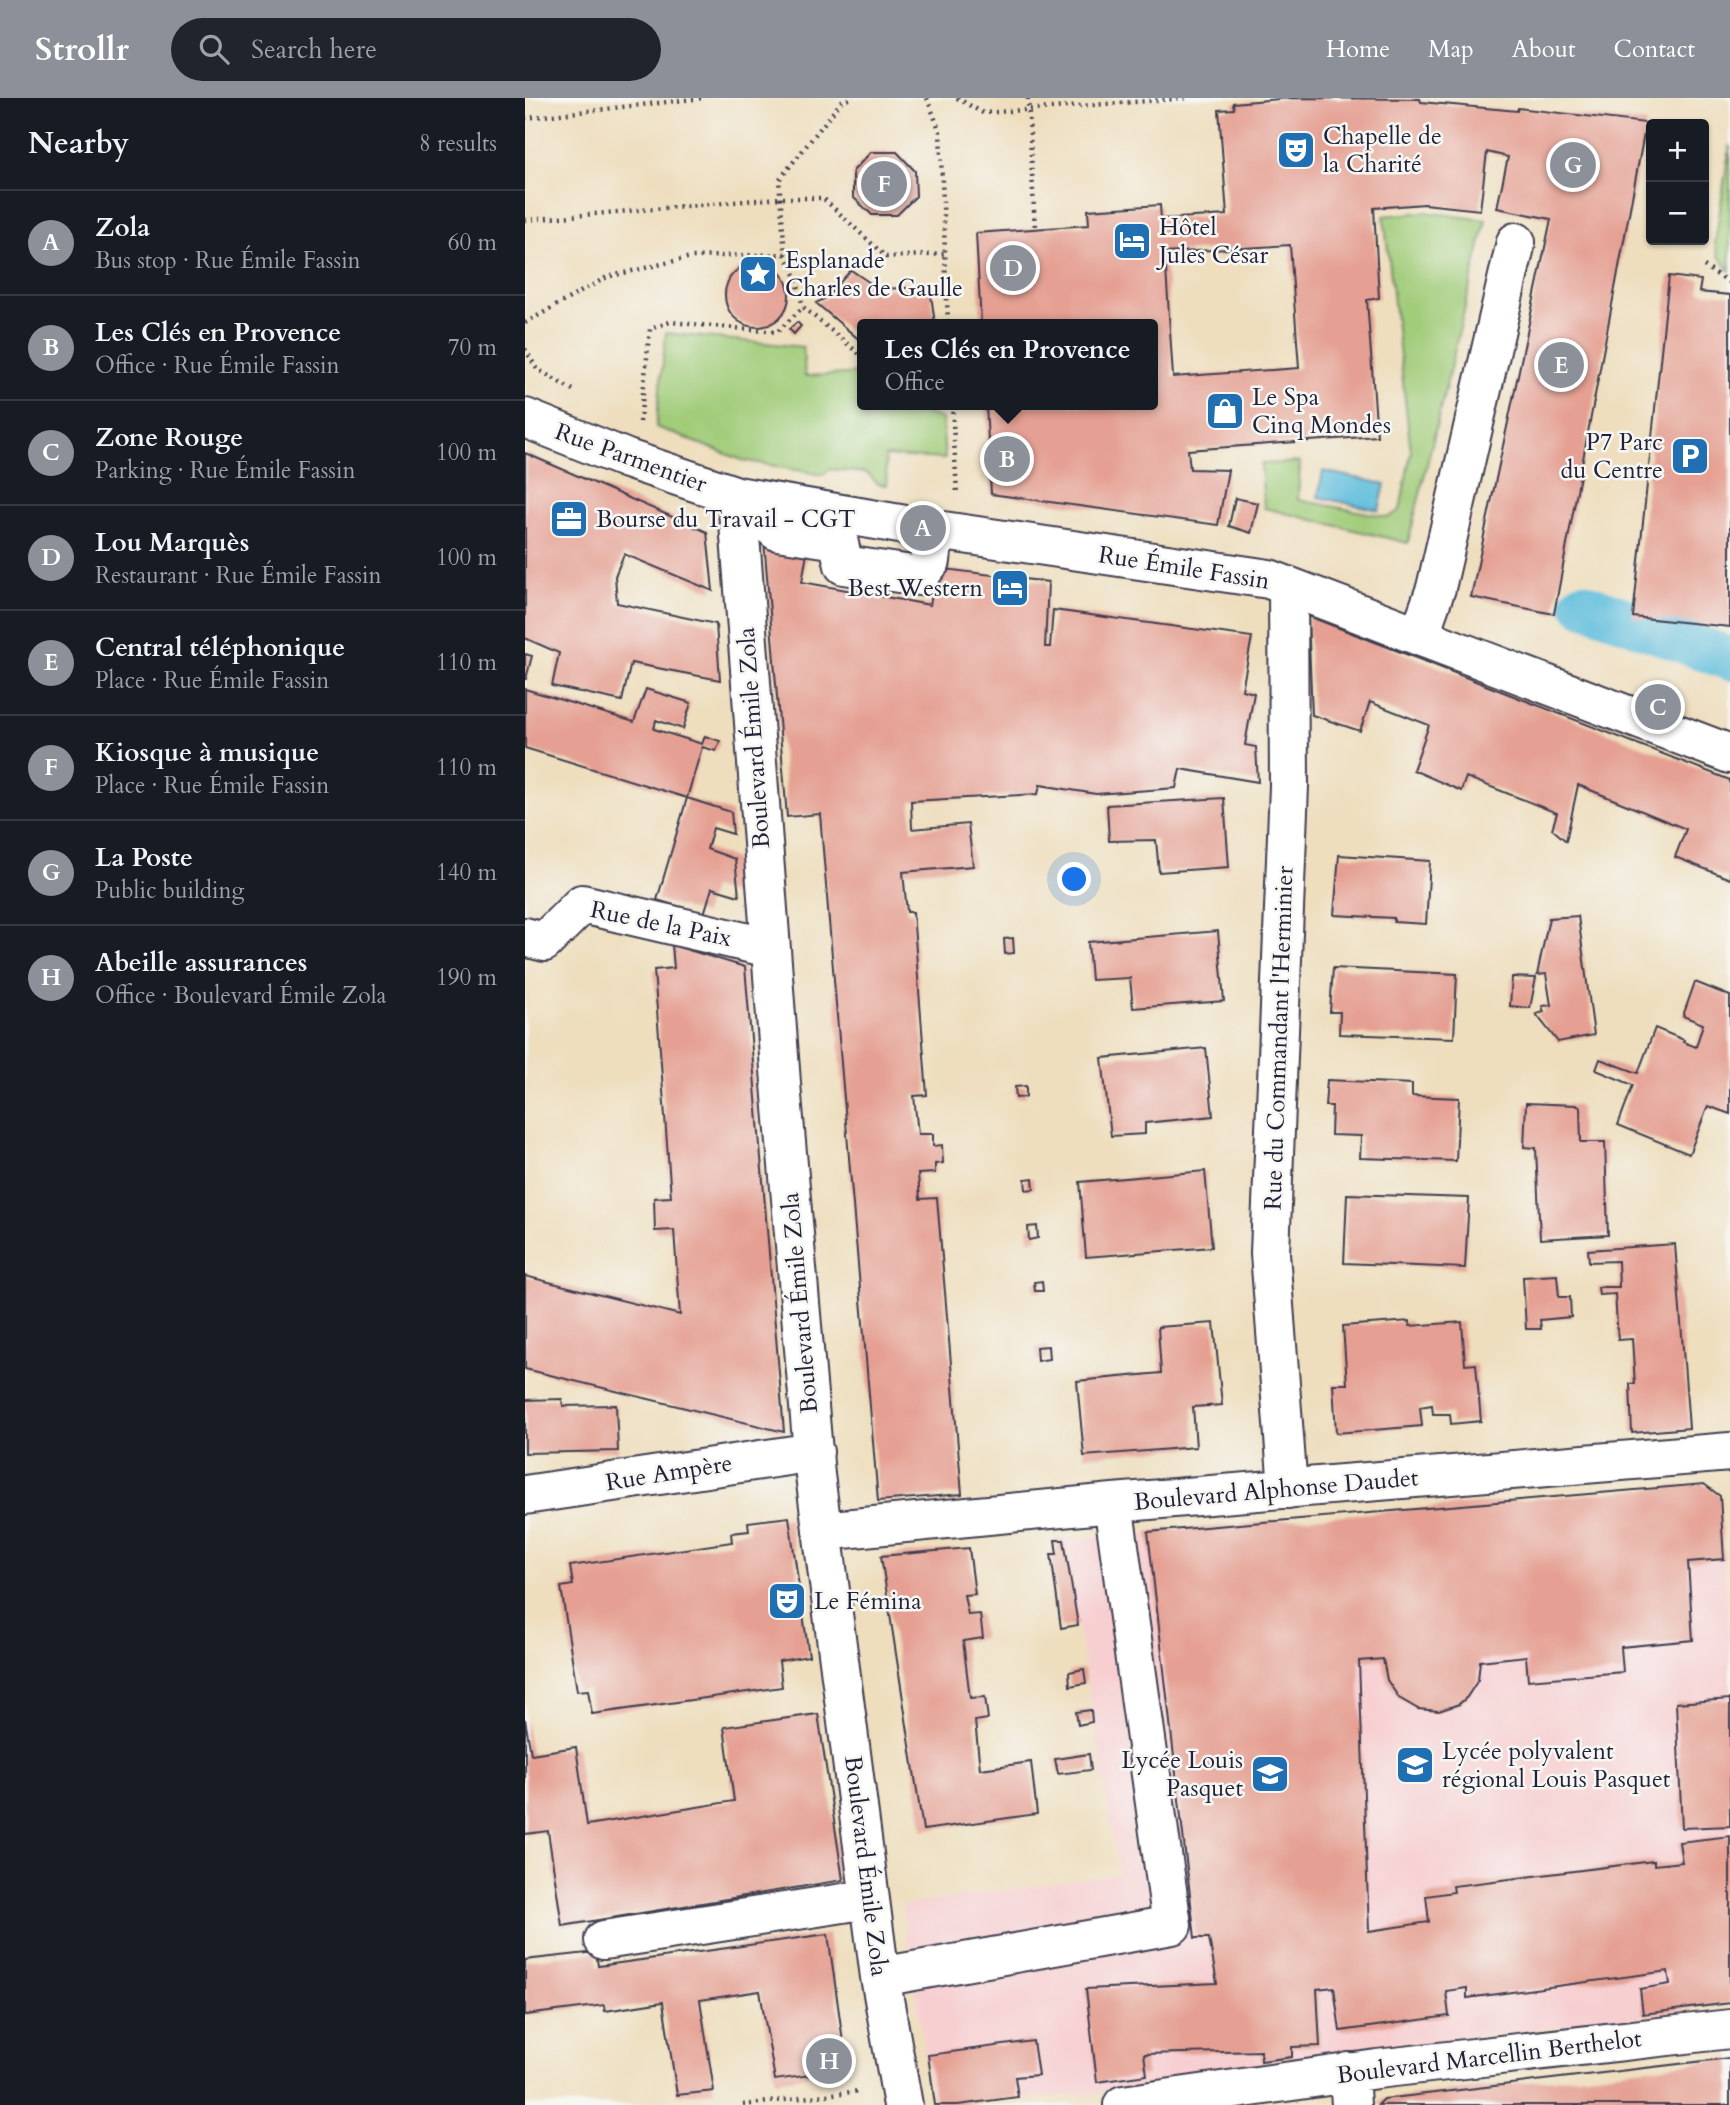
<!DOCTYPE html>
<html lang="en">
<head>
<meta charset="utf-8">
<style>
	:root { --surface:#171b24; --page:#20242c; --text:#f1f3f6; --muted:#9ea1a6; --line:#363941; --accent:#8c9099 }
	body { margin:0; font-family:Cardo,serif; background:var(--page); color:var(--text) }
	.controls { position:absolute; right:21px; top:21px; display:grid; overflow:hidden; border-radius:7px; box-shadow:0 2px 5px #0004 }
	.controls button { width:63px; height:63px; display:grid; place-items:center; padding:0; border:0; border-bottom:2px solid var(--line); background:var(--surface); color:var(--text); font:35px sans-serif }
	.you { position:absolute; left:550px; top:782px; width:24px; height:24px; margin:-18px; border:5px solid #fff; border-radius:50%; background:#1a73e8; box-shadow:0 0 0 10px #1a73e833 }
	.badge { display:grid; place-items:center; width:46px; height:46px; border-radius:50%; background:var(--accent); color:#fff; font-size:23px; font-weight:700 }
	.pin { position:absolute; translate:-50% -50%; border:4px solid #fff; box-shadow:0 2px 7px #0006 }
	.popup { position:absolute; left:332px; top:221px; width:301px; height:91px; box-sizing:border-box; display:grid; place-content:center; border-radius:7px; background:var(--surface); filter:drop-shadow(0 2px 5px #0005); font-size:23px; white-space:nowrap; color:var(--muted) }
	.popup b { font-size:26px; color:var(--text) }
	.popup::after { content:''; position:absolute; left:50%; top:100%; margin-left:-14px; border:14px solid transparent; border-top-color:var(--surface) }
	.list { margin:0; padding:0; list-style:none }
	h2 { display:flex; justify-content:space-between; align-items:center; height:91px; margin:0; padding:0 28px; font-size:30px }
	h2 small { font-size:23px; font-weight:400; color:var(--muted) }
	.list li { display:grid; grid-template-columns:46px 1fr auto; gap:21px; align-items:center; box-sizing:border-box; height:105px; padding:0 28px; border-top:2px solid var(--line) }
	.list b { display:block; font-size:26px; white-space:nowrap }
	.list p { margin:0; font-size:23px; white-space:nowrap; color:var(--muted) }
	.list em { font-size:23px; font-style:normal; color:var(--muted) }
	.icon { flex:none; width:38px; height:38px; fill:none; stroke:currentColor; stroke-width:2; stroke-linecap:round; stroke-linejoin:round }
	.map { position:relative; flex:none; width:1205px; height:2007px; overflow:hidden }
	header { display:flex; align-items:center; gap:42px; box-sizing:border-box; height:98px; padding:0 35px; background:var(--accent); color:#fff }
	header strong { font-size:33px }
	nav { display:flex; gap:38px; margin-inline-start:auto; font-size:24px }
	.search { width:490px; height:63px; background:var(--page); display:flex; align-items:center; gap:18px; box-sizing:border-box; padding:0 24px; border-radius:38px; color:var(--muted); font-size:26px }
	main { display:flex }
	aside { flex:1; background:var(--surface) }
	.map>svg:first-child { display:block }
	.built { fill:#f7cfd1 }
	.green { fill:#a1cc79; stroke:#62775a; stroke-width:2 }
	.water { fill:#5cbcdb; stroke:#3f6f8b; stroke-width:2 }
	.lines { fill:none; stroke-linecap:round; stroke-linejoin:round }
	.canal { stroke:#5cbcdb; stroke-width:44 }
	.building { fill:#e5a093; fill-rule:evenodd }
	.minor-casing { stroke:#413e4f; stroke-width:42 }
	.path { stroke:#413e4f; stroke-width:4.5; stroke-dasharray:2 5; stroke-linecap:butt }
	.minor { stroke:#fff; stroke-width:38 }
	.labels { text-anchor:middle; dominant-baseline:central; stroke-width:5; stroke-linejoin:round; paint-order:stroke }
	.poi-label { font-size:24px; fill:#22223b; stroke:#f6f6f2; text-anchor:start }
	.street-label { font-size:24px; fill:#22223b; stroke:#f6f6f2 }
</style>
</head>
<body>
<header>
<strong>Strollr</strong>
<div class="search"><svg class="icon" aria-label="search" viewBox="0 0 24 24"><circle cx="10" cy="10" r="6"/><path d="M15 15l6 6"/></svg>Search here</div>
<nav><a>Home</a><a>Map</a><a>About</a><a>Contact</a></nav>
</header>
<main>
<aside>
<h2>Nearby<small>8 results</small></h2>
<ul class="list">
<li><span class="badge">A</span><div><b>Zola</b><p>Bus stop · Rue Émile Fassin</p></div><em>60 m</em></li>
<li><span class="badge">B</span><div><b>Les Clés en Provence</b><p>Office · Rue Émile Fassin</p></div><em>70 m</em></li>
<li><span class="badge">C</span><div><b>Zone Rouge</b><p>Parking · Rue Émile Fassin</p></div><em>100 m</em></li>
<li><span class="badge">D</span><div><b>Lou Marquès</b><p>Restaurant · Rue Émile Fassin</p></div><em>100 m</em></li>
<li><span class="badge">E</span><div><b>Central téléphonique</b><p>Place · Rue Émile Fassin</p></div><em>110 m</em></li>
<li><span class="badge">F</span><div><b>Kiosque à musique</b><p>Place · Rue Émile Fassin</p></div><em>110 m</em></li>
<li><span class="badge">G</span><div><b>La Poste</b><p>Public building</p></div><em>140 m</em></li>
<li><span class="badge">H</span><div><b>Abeille assurances</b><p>Office · Boulevard Émile Zola</p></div><em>190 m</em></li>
</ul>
</aside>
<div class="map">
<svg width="1205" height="2007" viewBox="0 0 1205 2007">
	<rect width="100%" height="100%" fill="#f6f6f2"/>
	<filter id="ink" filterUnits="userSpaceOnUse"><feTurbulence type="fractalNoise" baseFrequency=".0143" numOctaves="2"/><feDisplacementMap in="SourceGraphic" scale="14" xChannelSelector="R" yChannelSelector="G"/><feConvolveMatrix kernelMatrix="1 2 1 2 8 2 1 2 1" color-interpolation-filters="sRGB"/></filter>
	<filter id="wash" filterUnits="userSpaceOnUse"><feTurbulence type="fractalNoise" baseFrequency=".00686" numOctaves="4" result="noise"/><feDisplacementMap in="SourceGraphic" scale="28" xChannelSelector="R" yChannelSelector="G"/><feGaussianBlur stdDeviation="1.57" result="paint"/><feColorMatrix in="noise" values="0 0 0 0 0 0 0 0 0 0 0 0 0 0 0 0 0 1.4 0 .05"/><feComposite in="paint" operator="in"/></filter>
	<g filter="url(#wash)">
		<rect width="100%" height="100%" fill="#eedebe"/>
		<path class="built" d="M1179,1386l16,12 10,160v347l-88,14 -319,39 -223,37 -167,11 -31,-199 217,-31 -55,-334z"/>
		<path class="green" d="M1205,46v127l-12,-16 -3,-12z
			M900,114l61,8 -78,323 -144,-35 -3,-44 39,-2 -2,38 91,17 11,-7 11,-58 -27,-236z
			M141,235l137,14 2,29 57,-3v32h40l40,14 3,40 -60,-3 2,29 -9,-1 -11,-11 -36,-4 -8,6 -81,-15 -86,-33z"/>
		<path class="water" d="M798,373l62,13 -6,26 -61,-13z"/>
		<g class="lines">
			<path class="canal" d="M1058,506l147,55"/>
		</g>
		<g id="blocks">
			<path class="building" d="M767,0l128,1 1,3 96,9 1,-3 128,15 -92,491 -83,-17 80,-378 -54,-11 11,-51 -21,-5 -7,58 -56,-6 -50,4 5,90 -12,2 10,136 -189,14 2,19 38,1 -10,55 -227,-31 -5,-89h166v-81h-171l-5,-91 113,-8 -1,-15 72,-5 1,14 66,-4 -8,-105 15,-1 -1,-6zM765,147l9,123 -126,9 -8,-124z
				M346,54h26l18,19 1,25 -19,19h-25l-19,-18v-26z
				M200 197a32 32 0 1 1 64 0a32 32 0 1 1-64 0Z
				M326,172l28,19 51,-2 5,37h-73v18l-46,-39 10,-5z
				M1144,178l32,4 -2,12 31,3v332l-97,-10z
				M272,224l4,4 -7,8 -5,-5z
				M0,355l182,79 6,59 -89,-37 -9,22 2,27 99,21 4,56 -89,-17 -9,38 -70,-15 7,-33 -34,-15z
				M710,400l23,5 -7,30 -22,-7z
				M239,442l44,7 -6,35 128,23 7,-37 111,14 -3,65h5l3,-37 199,27 -10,53 12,3 -9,52 11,2 2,35 -78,-13 -4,19 -80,6 -56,-9 -2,9 -127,7 1,28 56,-5 5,42 -70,6 4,40h6l14,183 -13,1 4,38h15v12l9,-1 1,18 -8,1v9l-17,1 2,25 17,-1 25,296 -84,7 -58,-687 -33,3z
				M783,518l422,164v99l-55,-22 11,-28 -108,-44 -12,56 -14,-12 5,-16 -91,-36 -5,14 -48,-21 16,-45 -59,-23 -10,29 -48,-16z
				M0,556l7,2 -6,23h-1z
				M0,591l109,33 12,-33 45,14 -8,26 -27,-9 -2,9 48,15 3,-8 15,5 -4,10 -14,-4 -15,51 -162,-50z
				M162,700l44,14 2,22 -20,-6 -6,21 28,10 4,37 -27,-8 -8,26 -47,-14z
				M699,700l5,69 -70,5 -3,-32 -47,1 -2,-36z
				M814,757l91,6 -4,63 -32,-2v-4l-60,-3z
				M1053,818l16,119 -36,7 -22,-28 8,-2 -2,-6 9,-1 -5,-31 -9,1 12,-57z
				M693,833l6,70 -91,7 -3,-30 -39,2 -3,-38z
				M488,840l1,15 -9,1 -1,-15z
				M147,847l73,22 39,465 -259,-63v-93l155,39 -6,-85 -19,1 -1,-33 17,-1 -17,-227 20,-2z
				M808,870l124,6 -3,64 -115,-4 1,-22h-10z
				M987,879l24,1 -6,30 -20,-2z
				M1170,884l35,14v118l-22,-8 -19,48 -71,-29 15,-40 -37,-15 4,-11 38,14 17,-45 29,12 -1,2 13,5 7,-23 -20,-8z
				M681,950l7,68 -68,7v11l-34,2 -9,-78z
				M802,982l85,4v12l47,2 -3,63 -96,-3 1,-22 -30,-1 1,-29h-7z
				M501,988v11l-10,1 -1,-11z
				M1001,1005l49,2 5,2 1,35h24l3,93 -68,4 -4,-91 -12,-1z
				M680,1073l7,76 -126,10 -6,-75z
				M508,1080l1,11 -8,1 -1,-11z
				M822,1096l122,4 -4,70 -121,-5z
				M512,1128l1,12 -9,2 -1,-13z
				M1150,1146l14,184 -57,5 -2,-49h5l-3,-45 -14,1 -3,-46 -16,1 -1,-8h21l-1,-26 -29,1 -1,-12z
				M1032,1177l2,22h11l1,20 -31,3 1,9h-15l-3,-52z
				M517,1183l1,10h-8l-1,-9z
				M885,1223v5l52,-4 3,43 11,-1 5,57 -30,3 -1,-10h-17l-1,-9 -12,2 2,19 -86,7 -3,-49h14l-4,-58z
				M689,1225l8,82 -29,2 3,40 -112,9 -7,-75 84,-8 -3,-46z
				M523,1248l1,13 -12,2 -1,-14z
				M37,1301l1,7 53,-1 2,46 -93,2v-53z
				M1179,1386l16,12 4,63 -36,3 5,78 -72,7 2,25 -95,8 -2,-24 -46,5 -2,19 -11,17 -8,7 -20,7 -21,-2 -19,-11 -12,-18 -4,-21 -24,2 10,270 60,-9 -3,-26 28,-4 -1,-6 201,-25v4l28,-3 -3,-20 51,-6v167l-87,11 -3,-25 30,-5 -2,-13 -201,27v-10l-21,3 3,25 -109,15 -6,-44 -17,2 3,57 -28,1v10l-31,4v-10l-117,3 3,21 -50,7 -11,-93 131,-6 -8,-45h-14l-47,-406z
				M264,1419l20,139 -30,5 3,26 -190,27 -4,-24 -11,1 -16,-104 12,-2 -3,-19 162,-24 -1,-9 18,-2 -1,-9z
				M530,1442h9l14,85 -17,3 -10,-74h6z
				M444,1450l6,46 -11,1 4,20 12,-1 3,24 -20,3 7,57 15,-1 3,22 -13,2 5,48 51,-7 6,52 -114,16 -42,-274z
				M559,1571l2,14 -16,3 -1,-14z
				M1205,1601v127l-48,2 -6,-125z
				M566,1612l1,12 -14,3 -2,-13z
				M293,1616l25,166 -281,46 -14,-95 -23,3v-115l6,35 45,-7 11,78 147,-24 -10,-74z
				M564,1656l2,16 -33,4 -3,-15z
				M303,1836l19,136 -72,10 -15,-89 -60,9 14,91 -37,4 -14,-93 -58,9 -1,-6 -79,10v-55l71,-8 2,14z
				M508,1943l5,34 -23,2 3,20 -60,8h-23l-7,-50z
				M1205,1960v47h-352l6,-6z"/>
		</g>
	</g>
	<g filter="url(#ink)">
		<use href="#blocks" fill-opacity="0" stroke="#413e4f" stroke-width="2"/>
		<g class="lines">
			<defs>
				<path id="minor" d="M0,320l102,41 110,37 186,32 346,51 461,175
					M212,398l45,600 33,379 65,502 23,128
					M212,398l40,35 61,9
					M316,416l-3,26 6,25 75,11 12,-15 3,-32
					M894,538l17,-48 80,-346
					M0,839l19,5 38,-38 188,44
					M763,1391l-18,-236 19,-467 -1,-200
					M0,1397l289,-43
					M297,1433l291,-28 617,-51
					M79,1842l265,-41
					M355,1879l292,-52 -59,-422
					M824,1974l2,33
					M598,2007l254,-36 353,-40"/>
			</defs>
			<use href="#minor" class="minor-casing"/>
			<path class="path" d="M402,0l13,34 8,192
				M432,0l26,15 206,-15
				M503,0l7,131
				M0,20l178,-20
				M0,122l255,-22h43l63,59 59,-3
				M260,156l11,23 7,30
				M1179,168l26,17
				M0,225l82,-46 84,-20 94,-3 -6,-74 63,-79 10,-3
				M0,251l12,20 36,21
				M427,307l5,88
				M115,324l10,-93 20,-7 107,10 26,-25 59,49
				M218,2007l116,-14"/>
			<use href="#minor" class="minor"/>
		</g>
	</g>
	<defs>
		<symbol id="theatre-square" viewBox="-11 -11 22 22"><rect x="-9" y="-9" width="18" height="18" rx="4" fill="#1f6fb2" stroke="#f6f6f2"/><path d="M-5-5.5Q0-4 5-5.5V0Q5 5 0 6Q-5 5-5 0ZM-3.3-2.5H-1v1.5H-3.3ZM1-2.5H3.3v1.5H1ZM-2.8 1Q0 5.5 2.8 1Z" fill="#fff"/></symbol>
		<symbol id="hotel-square" viewBox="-11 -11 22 22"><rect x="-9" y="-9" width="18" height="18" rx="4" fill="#1f6fb2" stroke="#f6f6f2"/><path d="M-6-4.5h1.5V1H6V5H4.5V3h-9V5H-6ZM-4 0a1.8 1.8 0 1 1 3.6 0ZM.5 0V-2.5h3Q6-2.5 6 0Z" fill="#fff"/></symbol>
		<symbol id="sight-square" viewBox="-11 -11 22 22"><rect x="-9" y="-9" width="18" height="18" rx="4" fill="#1f6fb2" stroke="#f6f6f2"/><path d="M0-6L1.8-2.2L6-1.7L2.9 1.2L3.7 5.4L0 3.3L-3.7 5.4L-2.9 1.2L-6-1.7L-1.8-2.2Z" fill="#fff"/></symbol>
		<symbol id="shop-square" viewBox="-11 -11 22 22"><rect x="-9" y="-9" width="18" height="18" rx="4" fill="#1f6fb2" stroke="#f6f6f2"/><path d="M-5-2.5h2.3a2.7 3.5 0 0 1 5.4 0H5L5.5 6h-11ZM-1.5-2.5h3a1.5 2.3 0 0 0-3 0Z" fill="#fff"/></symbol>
		<symbol id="parking-square" viewBox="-11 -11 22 22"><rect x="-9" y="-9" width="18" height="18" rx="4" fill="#1f6fb2" stroke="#f6f6f2"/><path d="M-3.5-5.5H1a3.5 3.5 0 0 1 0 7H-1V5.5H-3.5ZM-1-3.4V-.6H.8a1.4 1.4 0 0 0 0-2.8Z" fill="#fff"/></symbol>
		<symbol id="office-square" viewBox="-11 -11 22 22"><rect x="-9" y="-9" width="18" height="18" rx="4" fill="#1f6fb2" stroke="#f6f6f2"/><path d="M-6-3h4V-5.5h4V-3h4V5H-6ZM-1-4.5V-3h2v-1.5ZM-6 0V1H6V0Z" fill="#fff"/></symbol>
		<symbol id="school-square" viewBox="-11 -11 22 22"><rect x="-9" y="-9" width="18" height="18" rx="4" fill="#1f6fb2" stroke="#f6f6f2"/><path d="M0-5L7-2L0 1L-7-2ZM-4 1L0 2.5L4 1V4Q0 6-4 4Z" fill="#fff"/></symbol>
	</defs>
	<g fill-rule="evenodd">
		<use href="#theatre-square" x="749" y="30" width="44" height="44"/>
		<use href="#hotel-square" x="585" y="121" width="44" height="44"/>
		<use href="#sight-square" x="211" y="154" width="44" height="44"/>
		<use href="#shop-square" x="678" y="291" width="44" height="44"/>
		<use href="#parking-square" x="1143" y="336" width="44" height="44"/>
		<use href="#office-square" x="22" y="399" width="44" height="44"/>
		<use href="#hotel-square" x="463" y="468" width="44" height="44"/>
		<use href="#theatre-square" x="240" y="1481" width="44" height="44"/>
		<use href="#school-square" x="868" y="1645" width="44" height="44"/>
		<use href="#school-square" x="723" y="1654" width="44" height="44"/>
	</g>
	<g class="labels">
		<g class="poi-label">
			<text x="798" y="38">Chapelle de<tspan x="798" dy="28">la Charité</tspan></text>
			<text x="634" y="129">Hôtel<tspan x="634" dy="28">Jules César</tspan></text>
			<text x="260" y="162">Esplanade<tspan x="260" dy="28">Charles de Gaulle</tspan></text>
			<text x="727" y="299">Le Spa<tspan x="727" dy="28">Cinq Mondes</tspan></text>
			<text x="1138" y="344" text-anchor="end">P7 Parc<tspan x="1138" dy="28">du Centre</tspan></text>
			<text x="71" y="421">Bourse du Travail - CGT</text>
			<text x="458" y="490" text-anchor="end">Best Western</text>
			<text x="289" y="1503">Le Fémina</text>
			<text x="917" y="1653">Lycée polyvalent<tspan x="917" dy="28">régional Louis Pasquet</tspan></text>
			<text x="718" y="1662" text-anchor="end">Lycée Louis<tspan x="718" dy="28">Pasquet</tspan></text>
		</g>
		<g class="street-label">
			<text transform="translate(106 360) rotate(20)">Rue Parmentier</text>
			<text transform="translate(659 470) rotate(9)">Rue Émile Fassin</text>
			<text transform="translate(229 640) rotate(-94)">Boulevard Émile Zola</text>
			<text transform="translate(136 826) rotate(12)">Rue de la Paix</text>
			<text transform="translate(754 940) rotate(-88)">Rue du Commandant l'Herminier</text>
			<text transform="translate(275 1205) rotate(-95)">Boulevard Émile Zola</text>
			<text transform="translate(144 1375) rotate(-9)">Rue Ampère</text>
			<text transform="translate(751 1392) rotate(-5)">Boulevard Alphonse Daudet</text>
			<text transform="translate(341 1768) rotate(83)">Boulevard Émile Zola</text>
			<text transform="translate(964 1959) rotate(-7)">Boulevard Marcellin Berthelot</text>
		</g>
	</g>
</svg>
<div class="controls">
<button>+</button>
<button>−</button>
</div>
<div class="you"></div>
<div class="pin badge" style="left:398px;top:430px">A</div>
<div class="pin badge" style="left:482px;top:361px">B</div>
<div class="popup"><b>Les Clés en Provence</b>Office</div>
<div class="pin badge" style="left:1133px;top:609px">C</div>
<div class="pin badge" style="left:488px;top:170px">D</div>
<div class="pin badge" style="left:1036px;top:267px">E</div>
<div class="pin badge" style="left:359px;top:86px">F</div>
<div class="pin badge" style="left:1048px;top:67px">G</div>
<div class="pin badge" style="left:304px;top:1963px">H</div>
</div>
</main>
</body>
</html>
